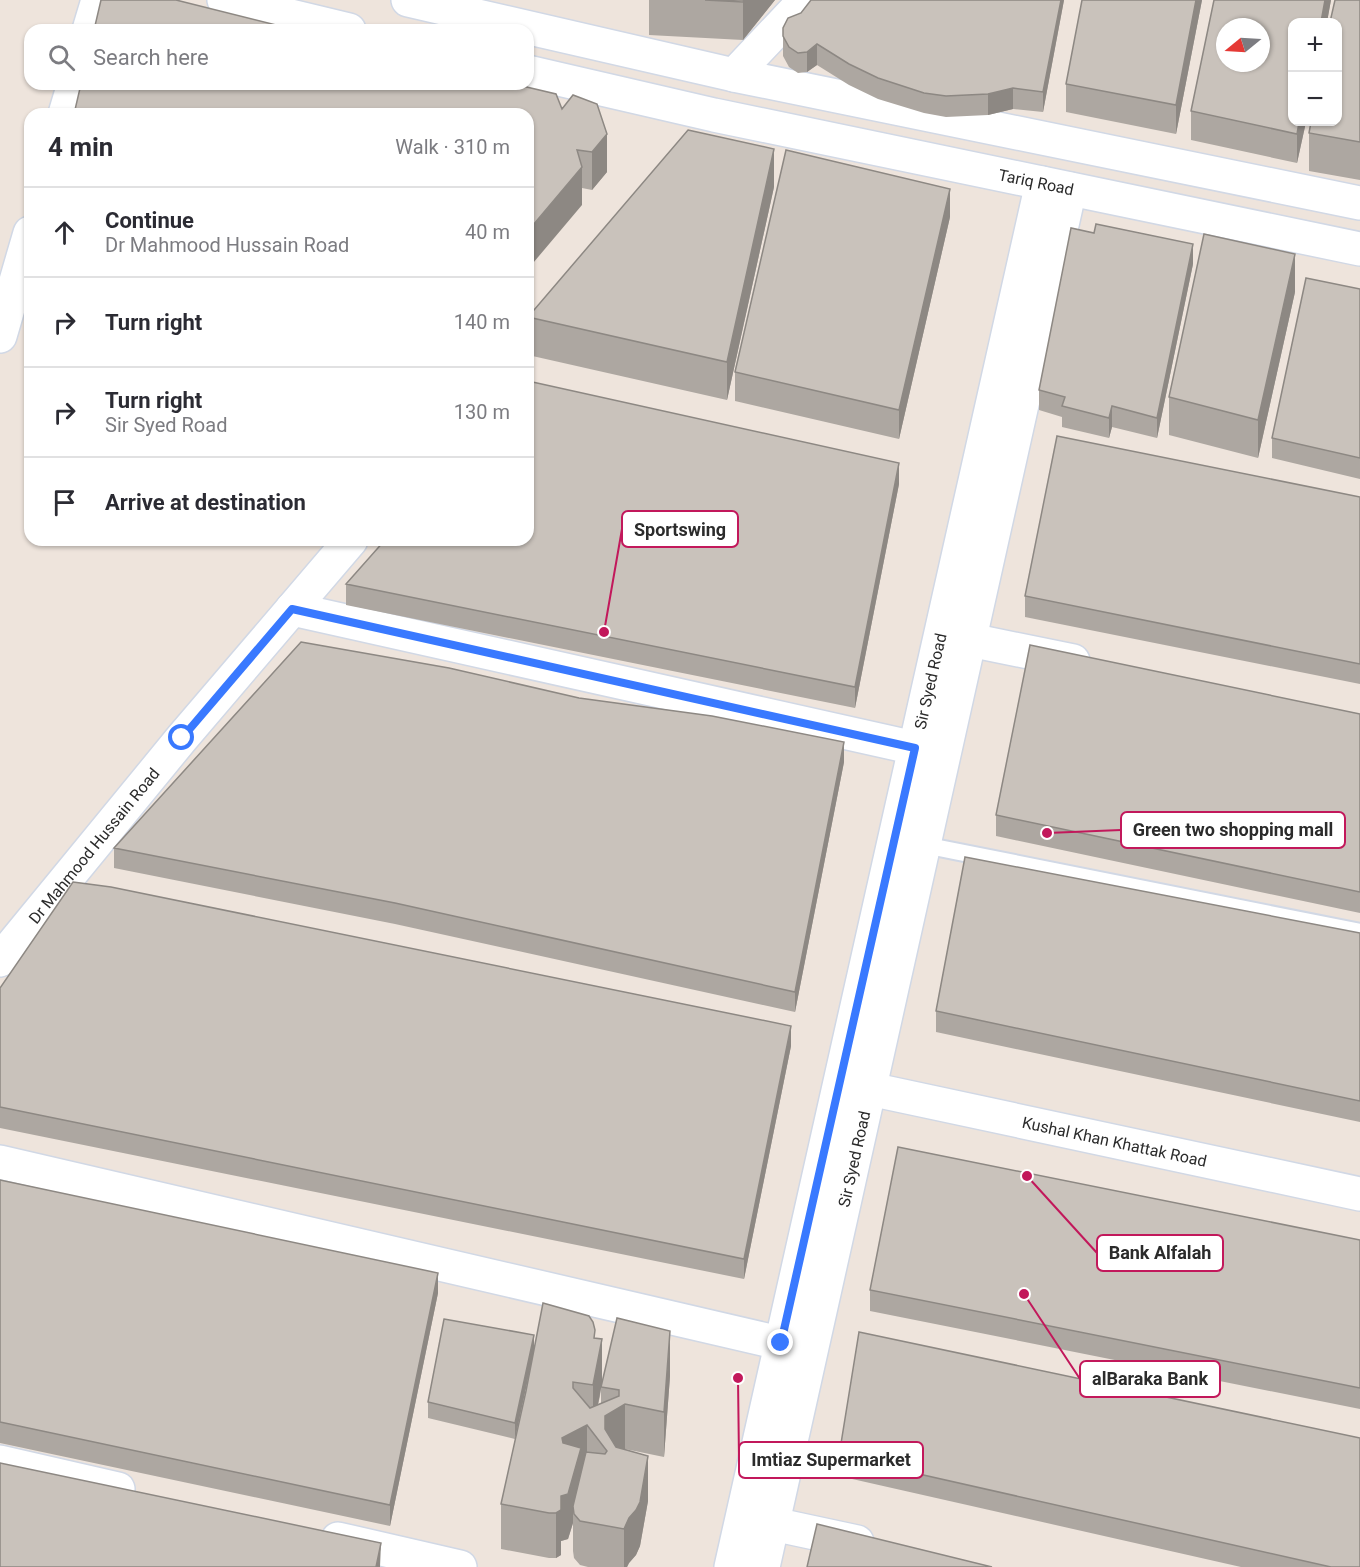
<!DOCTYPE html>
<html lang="en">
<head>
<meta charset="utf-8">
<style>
	:root { --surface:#fff; --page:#f2f2f3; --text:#2b2b33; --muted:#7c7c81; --line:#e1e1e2 }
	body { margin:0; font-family:Roboto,sans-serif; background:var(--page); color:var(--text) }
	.controls { position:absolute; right:18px; top:18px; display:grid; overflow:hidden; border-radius:12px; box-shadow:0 2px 4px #0004 }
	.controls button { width:54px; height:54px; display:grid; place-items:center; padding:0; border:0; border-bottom:2px solid var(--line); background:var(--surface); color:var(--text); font:30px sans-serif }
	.compass { position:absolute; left:1216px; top:18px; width:54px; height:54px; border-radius:50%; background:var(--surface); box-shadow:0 2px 4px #0004; rotate:252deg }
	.stop { position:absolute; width:18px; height:18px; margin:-14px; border:4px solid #3979ff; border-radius:50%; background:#fff }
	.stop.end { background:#3979ff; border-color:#fff; box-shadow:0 2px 6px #0008 }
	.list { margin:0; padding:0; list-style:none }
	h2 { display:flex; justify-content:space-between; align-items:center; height:78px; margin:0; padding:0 24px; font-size:26px }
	h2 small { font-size:20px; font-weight:400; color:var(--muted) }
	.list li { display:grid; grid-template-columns:39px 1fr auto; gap:18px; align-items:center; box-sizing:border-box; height:90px; padding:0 24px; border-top:2px solid var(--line) }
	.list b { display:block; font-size:22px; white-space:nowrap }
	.list p { margin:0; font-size:20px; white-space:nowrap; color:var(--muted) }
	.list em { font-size:20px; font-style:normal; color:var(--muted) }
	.icon { flex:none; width:33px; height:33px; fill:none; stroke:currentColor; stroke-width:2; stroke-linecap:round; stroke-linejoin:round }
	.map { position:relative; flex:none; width:1360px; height:1567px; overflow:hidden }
	.search { position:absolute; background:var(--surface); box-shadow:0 2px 4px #0004; left:24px; top:24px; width:510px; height:66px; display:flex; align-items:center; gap:15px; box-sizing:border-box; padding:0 21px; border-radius:18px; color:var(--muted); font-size:22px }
	.panel { position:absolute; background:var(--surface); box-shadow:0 2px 4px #0004; left:24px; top:108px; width:510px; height:438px; border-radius:18px }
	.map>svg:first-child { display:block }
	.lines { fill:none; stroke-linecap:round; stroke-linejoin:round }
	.lane-casing { stroke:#d1d8e5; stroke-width:20 }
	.street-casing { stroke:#d1d8e5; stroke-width:36 }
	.secondary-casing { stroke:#d1d8e5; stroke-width:36 }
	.lane { stroke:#fff; stroke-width:16 }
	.street { stroke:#fff; stroke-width:33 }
	.secondary { stroke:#fff; stroke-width:33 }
	.wall { fill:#ada7a1; fill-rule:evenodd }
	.shaded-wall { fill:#8d8883 }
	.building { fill:#c9c2bb; stroke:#8d8883; stroke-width:1.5; fill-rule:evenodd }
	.route { stroke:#3979ff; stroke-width:8 }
	.labels { text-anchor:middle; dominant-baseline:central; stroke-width:4.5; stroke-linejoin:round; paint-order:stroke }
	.street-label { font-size:16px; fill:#2b2b2b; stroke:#fff }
	.leader { fill:none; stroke:#c2185b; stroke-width:2 }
	.callout-dot { fill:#c2185b; stroke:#fff; stroke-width:2 }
	.callout { fill:#fff; stroke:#c2185b; stroke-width:2 }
	.callout-label { font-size:18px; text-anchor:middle; font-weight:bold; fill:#2b2b2b }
</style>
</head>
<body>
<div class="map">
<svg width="1360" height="1567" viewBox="0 0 1360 1567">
	<rect width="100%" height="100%" fill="#eee4dc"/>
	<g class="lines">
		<defs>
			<path id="lane" d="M924,845l436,87"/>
			<g id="street">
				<path d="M89,30l9,-30"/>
				<path d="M65,114l9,-30"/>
				<path d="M0,336l30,-103"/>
				<path d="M292,609l650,145"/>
				<path d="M970,640l103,21"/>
				<path id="s1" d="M870,1089l490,105"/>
				<path d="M0,1162l810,188"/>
				<path d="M0,1462l118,27"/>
				<path d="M773,1524l84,18"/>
				<path d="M338,1539l122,28"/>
			</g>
			<g id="secondary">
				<path d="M224,0l125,30"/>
				<path d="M408,0l326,75 626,128"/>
				<path id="s2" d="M528,72l186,43 646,134"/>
				<path d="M734,75l71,-75"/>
				<path id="s3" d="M0,960l182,-222 169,-198"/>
				<path id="s4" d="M731,1567l311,-1384"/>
				<path id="s5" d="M763,1567l307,-1378"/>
			</g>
		</defs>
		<use href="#lane" class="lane-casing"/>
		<use href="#street" class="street-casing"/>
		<use href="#secondary" class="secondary-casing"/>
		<use href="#lane" class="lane"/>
		<use href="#street" class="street"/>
		<use href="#secondary" class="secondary"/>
	</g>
	<path class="wall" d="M649,0h126l-32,40 -94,-5z
		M1064,0l-21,112 -30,-3 -25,6 -42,2 -22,-4 -46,-14 -29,-14 -32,-20 -10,7 -9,1 -9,-6 -6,-11v-20z
		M1202,0l-26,134 -110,-22v-28z
		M1214,0h117l-4,22h-34v100h13l-9,41 -106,-23v-29zM1225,27h36v36h-36z
		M1360,0v180l-51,-9v-38z
		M562,109l45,63 -15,18 -10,-2v17z
		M774,187l-47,213 -199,-45v-38z
		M950,217l-51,222 -164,-38v-29z
		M1193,264l-36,174 -45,-11 -3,11 -47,-11v-10l-23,-7v-20z
		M1360,289v190l-88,-21v-20z
		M1295,292l-37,166 -89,-23v-38z
		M899,484l-44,224 -509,-103v-21z
		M1360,497v187l-335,-67v-21z
		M1360,714v199l-364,-77v-21z
		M844,762l-49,250 -400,-88 -281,-56v-20z
		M1360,933v189l-424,-90v-21z
		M0,988l791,58 -47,233 -744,-151z
		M0,1180l438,113 -48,233 -390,-83z
		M1360,1240v169l-490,-98v-21z
		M595,1338l7,45 68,-7 -6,81 -39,-8 23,52 -8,45 -4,9 -7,8 -2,4h-39l-8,-2 -6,-7 -1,-7v-28l-5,16 -7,2v14l-5,3h-7l-48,-9v-45l25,-113 5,-27 -16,75 -87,-21v-16zM601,1388v15l-3,2 2,-9z
		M839,1456l521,111h-119l-402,-91z"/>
	<path class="shaded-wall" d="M744,0h31l-32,40v-38z
		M1061,0h3l-21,112v-20z
		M1196,0h6l-26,134v-29z
		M1325,0h6l-4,22h-6z
		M817,44v21l-10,7v-20z
		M1013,88v21l-25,6v-21z
		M1299,122h7l-9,41v-29z
		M607,134v38l-15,18v-38z
		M774,149v38l-47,213v-38z
		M582,167v38l-54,64v-38z
		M950,189v28l-51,222v-29z
		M1193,244v20l-36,174v-20z
		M1295,254v38l-37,166v-38z
		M1112,406v21l-3,11v-20z
		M899,463v21l-44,224v-21z
		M844,742v20l-49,250v-20z
		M791,1026v20l-47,233v-20z
		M438,1273v20l-48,233v-21z
		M595,1330l-1,47 8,-38v44l-9,47v-45z
		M670,1331v45l-6,81v-45z
		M534,1335v16l-19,88v-16z
		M625,1404v45l-18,2 -2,-22v-13z
		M587,1425v45l-14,36v17l-5,16 -7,2v14l-5,3v-45l6,-75z
		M648,1456v45l-8,45 -4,9 -7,8 -2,4h-3v-38z
		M381,1543l-1,24h-4z"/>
	<path class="building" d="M101,0h75l120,30h-202z
		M705,0h39l-1,2z
		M811,0h250l-18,92 -30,-4 -25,6 -42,2 -22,-3 -46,-15 -29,-14 -32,-20 -10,8 -9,1 -9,-6 -6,-11v-8l5,-10 13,-5z
		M1082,0h114l-20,105 -110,-21z
		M1214,0h111l-4,22h-28v100h6l-2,12 -106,-23zM1225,27h36v36h-36z
		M1335,0h25v142l-51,-9 2,-11h27v-100h-8z
		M81,84h433l42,10 6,15 11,-14 24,9 10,30 -15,18 -15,-2 5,17 -54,64v-117h-454z
		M688,130l86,19 -47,213 -199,-45z
		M786,150l164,39 -51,221 -164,-38z
		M1096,224l97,20 -36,174 -45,-12 -3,12 -47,-12 3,-9 -26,-7 32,-162 23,5z
		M1204,234l91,20 -37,166 -89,-23z
		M1306,278l54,11v169l-88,-20z
		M528,381l371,82 -44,224 -509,-103 39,-44h143z
		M1057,436l303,61v167l-335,-68z
		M301,642l148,26 130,30 133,18 132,26 -49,250 -400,-89 -281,-55z
		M1030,645l330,69v178l-364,-77z
		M965,857l395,76v168l-424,-90z
		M73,882l38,5 680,139 -47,233 -744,-152v-119z
		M898,1147l462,93v148l-490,-98z
		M0,1180l438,93 -48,232 -390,-83z
		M543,1303l46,13 4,6 2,8 -1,8 8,1 -9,46 -20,-3v6l17,20 29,-12v-6l-18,-3 16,-69 53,13 -6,81 -39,-8 -20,12v13l11,18 32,9 -8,46 -4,8 -7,8 -5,11 -44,-8 -6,-7 -1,-8 13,-54 19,2 2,-3 -20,-26 -25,13 1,5 18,5 -13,46 -7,2v14l-5,3h-7l-48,-9 25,-113z
		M444,1319l90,16 -19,88 -87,-21z
		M859,1332l501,106v129h-29l-492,-111z
		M0,1463l381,80 -5,24h-376z
		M817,1524l175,43h-185z"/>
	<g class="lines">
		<path class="route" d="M182,738l110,-129 623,139 -134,595"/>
	</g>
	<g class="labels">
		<g class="street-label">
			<text stroke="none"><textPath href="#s2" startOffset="520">Tariq Road</textPath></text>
			<text stroke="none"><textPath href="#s4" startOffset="908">Sir Syed Road</textPath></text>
			<text stroke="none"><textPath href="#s3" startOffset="148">Dr Mahmood Hussain Road</textPath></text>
			<text stroke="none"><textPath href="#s1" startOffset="250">Kushal Khan Khattak Road</textPath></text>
			<text stroke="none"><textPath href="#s5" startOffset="418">Sir Syed Road</textPath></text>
		</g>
	</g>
	<path class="leader" d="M604 632L622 529M1047 833L1121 830M1027 1176L1097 1253M1024 1294L1080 1379M738 1378L739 1460"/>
	<g class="callout-dot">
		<circle cx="604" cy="632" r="6"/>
		<circle cx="1047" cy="833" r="6"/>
		<circle cx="1027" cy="1176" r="6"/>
		<circle cx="1024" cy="1294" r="6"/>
		<circle cx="738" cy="1378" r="6"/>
	</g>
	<g class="callout">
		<rect x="622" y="511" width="116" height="36" rx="6"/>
		<rect x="1121" y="812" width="224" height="36" rx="6"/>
		<rect x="1097" y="1235" width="126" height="36" rx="6"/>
		<rect x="1080" y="1361" width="140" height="36" rx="6"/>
		<rect x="739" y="1442" width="184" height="36" rx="6"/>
	</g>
	<g class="callout-label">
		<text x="680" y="536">Sportswing</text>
		<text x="1233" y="836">Green two shopping mall</text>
		<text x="1160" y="1259">Bank Alfalah</text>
		<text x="1150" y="1385">alBaraka Bank</text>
		<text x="831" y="1466">Imtiaz Supermarket</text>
	</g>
</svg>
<div class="controls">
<button>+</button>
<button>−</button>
</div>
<svg class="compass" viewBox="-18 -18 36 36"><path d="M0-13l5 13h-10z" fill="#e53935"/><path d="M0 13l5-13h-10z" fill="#7c7c81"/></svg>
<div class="stop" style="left:182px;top:738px"></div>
<div class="stop end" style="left:781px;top:1343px"></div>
<div class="search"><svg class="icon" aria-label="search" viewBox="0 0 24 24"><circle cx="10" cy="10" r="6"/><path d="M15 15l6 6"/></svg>Search here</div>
<section class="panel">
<h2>4 min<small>Walk · 310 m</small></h2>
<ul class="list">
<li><svg class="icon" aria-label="ahead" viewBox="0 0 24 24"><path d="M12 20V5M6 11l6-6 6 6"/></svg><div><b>Continue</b><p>Dr Mahmood Hussain Road</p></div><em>40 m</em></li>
<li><svg class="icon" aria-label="right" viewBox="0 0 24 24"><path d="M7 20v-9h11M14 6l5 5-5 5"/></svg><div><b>Turn right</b></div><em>140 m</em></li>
<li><svg class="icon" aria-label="right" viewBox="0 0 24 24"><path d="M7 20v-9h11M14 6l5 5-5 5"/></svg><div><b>Turn right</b><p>Sir Syed Road</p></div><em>130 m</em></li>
<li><svg class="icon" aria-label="arrive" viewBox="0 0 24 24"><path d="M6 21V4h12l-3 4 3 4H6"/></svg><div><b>Arrive at destination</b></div></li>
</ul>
</section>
</div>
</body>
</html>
